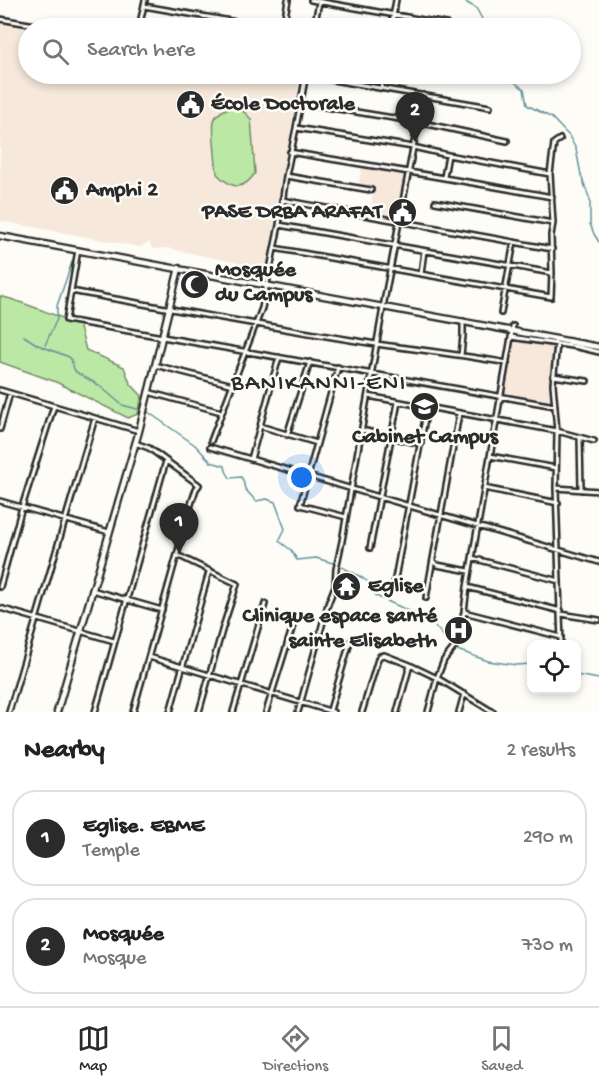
<!DOCTYPE html>
<html lang="en">
<head>
<meta charset="utf-8">
<style>
	:root { --surface:#fff; --page:#f6f6f6; --text:#222; --muted:#767676; --line:#e0e0e0; --accent:#2b2b2b }
	body { margin:0; font-family:"Gochi Hand",sans-serif; background:var(--page); color:var(--text) }
	.controls { position:absolute; right:18px; bottom:18px; display:grid; overflow:hidden; border-radius:12px; box-shadow:0 3px 9px #0003 }
	.controls button { width:54px; height:54px; display:grid; place-items:center; padding:0; border:0; border-bottom:2px solid var(--line); background:var(--surface); color:var(--text); font:30px sans-serif }
	.you { position:absolute; left:302px; top:478px; width:21px; height:21px; margin:-15px; border:4px solid #fff; border-radius:50%; background:#1a73e8; box-shadow:0 0 0 9px #1a73e833 }
	.badge { display:grid; place-items:center; width:39px; height:39px; border-radius:50%; background:var(--accent); color:#fff; font-size:20px; font-weight:700 }
	.pin { position:absolute; translate:-50% -50px; filter:drop-shadow(0 2px 3px #0008) }
	.pin::after { content:''; position:absolute; top:32px; width:21px; height:18px; background:inherit; clip-path:polygon(0 0,100% 0,50% 100%) }
	.list { margin:0; padding:0; list-style:none }
	h2 { display:flex; justify-content:space-between; align-items:center; height:78px; margin:0; padding:0 24px; font-size:26px }
	h2 small { font-size:20px; font-weight:400; color:var(--muted) }
	.list li { display:grid; grid-template-columns:39px 1fr auto; gap:18px; align-items:center; box-sizing:border-box; height:96px; margin:0 12px 12px; padding:0 12px; border:2px solid var(--line); border-radius:24px }
	.list b { display:block; font-size:22px; white-space:nowrap }
	.list p { margin:0; font-size:20px; white-space:nowrap; color:var(--muted) }
	.list em { font-size:20px; font-style:normal; color:var(--muted) }
	.icon { flex:none; width:33px; height:33px; fill:none; stroke:currentColor; stroke-width:2; stroke-linecap:round; stroke-linejoin:round }
	.map { position:relative; flex:none; width:599px; height:712px; overflow:hidden }
	.search { position:absolute; background:var(--surface); box-shadow:0 3px 9px #0003; left:18px; right:18px; top:18px; height:66px; display:flex; align-items:center; gap:15px; box-sizing:border-box; padding:0 21px; border-radius:33px; color:var(--muted); font-size:22px }
	.sheet { height:294px; background:var(--surface) }
	nav { display:flex; justify-content:space-around; align-items:center; box-sizing:border-box; height:84px; border-top:2px solid var(--line); background:var(--surface); font-size:16px; color:var(--muted) }
	nav a { display:grid; justify-items:center; gap:3px }
	nav .on { color:var(--accent) }
	.map>svg:first-child { display:block }
	.built { fill:#f6e8da }
	.green { fill:#bce8a5; stroke:#748a68; stroke-width:1.5 }
	.lines { fill:none; stroke-linecap:round; stroke-linejoin:round }
	.stream { stroke:#62929b; stroke-width:1.5 }
	.street-casing { stroke:#2b2b2b; stroke-width:8 }
	.secondary-casing { stroke:#2b2b2b; stroke-width:9 }
	.street { stroke:#fdfcf7; stroke-width:3 }
	.secondary { stroke:#fdfcf7; stroke-width:4.5 }
	.labels { text-anchor:middle; dominant-baseline:central; stroke-width:5; stroke-linejoin:round; paint-order:stroke }
	.poi-label { font-size:22px; font-weight:bold; fill:#2b2b2b; stroke:#fdfcf7; text-anchor:start }
	.neighbourhood-label { font-size:24px; letter-spacing:1.5px; fill:#2b2b2b; stroke:#fdfcf7 }
</style>
</head>
<body>
<div class="map">
<svg width="599" height="712" viewBox="0 0 599 712">
	<rect width="100%" height="100%" fill="#fdfcf7"/>
	<filter id="ink" filterUnits="userSpaceOnUse"><feTurbulence type="fractalNoise" baseFrequency=".0167" numOctaves="2"/><feDisplacementMap in="SourceGraphic" scale="12" xChannelSelector="R" yChannelSelector="G"/><feConvolveMatrix kernelMatrix="1 2 1 2 8 2 1 2 1" color-interpolation-filters="sRGB"/></filter>
	<g filter="url(#ink)">
		<path class="built" d="M0,23l29,5 -1,46h251l21,3 -34,192 -99,-21 -14,1 -4,-7 -9,5 -140,-26z
			M362,167l43,7 -7,44 -28,-5 4,-24 -16,-3z
			M512,338l43,8 -4,29 3,30 -51,-9z"/>
		<path class="green" d="M232,107l11,4 8,8 4,54c-12,19 -24,15 -38,1 -1,-11 -5,-44 -3,-53 2,-8 11,-12 18,-14z
			M0,296c27,7 52,19 79,28l7,26 38,17 6,16 12,13 -4,18 -10,4 -72,-36 -56,-20z"/>
		<g class="lines">
			<path class="stream" d="M462,0l14,8 11,20
				M503,74l21,15 3,16 25,13 17,18 7,13 5,26 9,25v24l4,10 5,8
				M24,336l14,9 31,12 2,2 3,10 2,3 24,14 22,19 19,5
				M45,345l12,-26v-13l15,-44
				M148,412l47,33 16,17 14,4 1,5 4,7 11,-1 2,3 2,9 11,12 11,-2 8,3 10,27 -6,12 12,9 6,10 19,-2 20,6 25,13 10,7 5,12 53,24 28,30 31,11 28,4 16,-1
				M576,675l23,4"/>
			<defs>
				<path id="street" d="M311,0l135,24
					M144,6l127,22
					M0,19l53,9
					M139,28l6,-28
					M283,28l5,-28
					M314,28l5,-26
					M391,28l5,-28
					M298,74l192,33
					M381,88l3,-14
					M301,103l117,19 89,19
					M296,128l117,19 35,8 102,19
					M290,152c88,15 175,29 262,45
					M286,176l85,14
					M444,177l4,-22
					M282,200l270,49
					M435,202l118,21
					M279,225l273,48
					M274,248l277,49 1,-24 -1,-38 2,-12 -3,-49 4,-31 6,-4
					M78,250l-12,70 489,86
					M421,274l3,-23
					M71,291c101,18 203,37 305,53 44,6 87,11 131,19
					M501,313l13,-71
					M511,337l67,10 21,5
					M557,344l-4,40 4,47 -1,57 5,156
					M461,355l2,-19v-15
					M155,365l78,20
					M338,367l-38,138 46,12
					M553,376l34,5
					M0,390l139,41
					M148,392l73,20
					M368,396l189,35 37,10
					M260,426l57,17
					M0,429l10,-36
					M362,430l59,14
					M287,435l23,-73
					M580,438l1,52
					M211,441l51,-133 17,-83 7,-49 10,-48 10,-54
					M210,447l389,115
					M490,456l66,12
					M251,459l28,-102
					M484,488l74,15
					M556,488l43,3
					M0,501l109,31
					M370,548l28,-146
					M177,555l60,29 -14,43 -24,85
					M472,558l87,23
					M433,561l4,4 32,6
					M394,584l33,-176
					M0,587l22,-80 32,-101
					M467,587l94,24
					M92,590l70,20
					M426,598l33,-184
					M0,608l114,33
					M464,612l97,25
					M561,614l38,6
					M149,657l184,55
					M330,710l20,-68
					M9,712l86,-294
					M95,712l71,-251
					M133,712l59,-211 4,-12 3,-4 -50,-37 -14,-5
					M170,712l39,-140
					M233,712l32,-108
					M266,712l30,-96
					M298,712l30,-108 7,-18 1,-17 6,-28 42,-239 39,-207
					M362,712l16,-53 2,-3 4,-1 26,10 27,13 56,34
					M397,712l13,-47
					M428,712l9,-34 7,-18 13,-16 7,-32 3,-25 46,-261
					M459,712l5,-18"/>
				<path id="secondary" d="M0,236l599,111
					M57,712l82,-281 40,-163"/>
			</defs>
			<use href="#street" class="street-casing"/>
			<use href="#secondary" class="secondary-casing"/>
			<use href="#street" class="street"/>
			<use href="#secondary" class="secondary"/>
		</g>
	</g>
	<defs>
		<symbol id="civic-disc" viewBox="-11 -11 22 22"><circle r="9.5" fill="#2b2b2b" stroke="#fdfcf7"/><path d="M-.6-6.5H3V-4.5H.6V-3L4-1V1h2V6H-6V1h2V-1L-.6-3ZM-1.2 2.5V6h2.4V2.5Z" fill="#fff"/></symbol>
		<symbol id="mosque-disc" viewBox="-11 -11 22 22"><circle r="9.5" fill="#2b2b2b" stroke="#fdfcf7"/><path d="M3.5-4.9A6 6 0 1 0 3.5 4.9A5 5 0 1 1 3.5-4.9Z" fill="#fff"/></symbol>
		<symbol id="university-disc" viewBox="-11 -11 22 22"><circle r="9.5" fill="#2b2b2b" stroke="#fdfcf7"/><path d="M0-5L7-2L0 1L-7-2ZM-4 1L0 2.5L4 1V4Q0 6-4 4Z" fill="#fff"/></symbol>
		<symbol id="temple-disc" viewBox="-11 -11 22 22"><circle r="9.5" fill="#2b2b2b" stroke="#fdfcf7"/><path d="M0-6L5-2H3V0L6.5 2.5H4V6H1.5V3h-3V6H-4V2.5H-6.5L-3 0V-2H-5Z" fill="#fff"/></symbol>
		<symbol id="hospital-disc" viewBox="-11 -11 22 22"><circle r="9.5" fill="#2b2b2b" stroke="#fdfcf7"/><path d="M-5-5h3v3.5h4V-5h3V5h-3V1.5h-4V5h-3Z" fill="#fff"/></symbol>
	</defs>
	<g fill-rule="evenodd">
		<use href="#civic-disc" x="174" y="88" width="33" height="33"/>
		<use href="#civic-disc" x="48" y="174" width="33" height="33"/>
		<use href="#civic-disc" x="386" y="196" width="33" height="33"/>
		<use href="#mosque-disc" x="178" y="268" width="33" height="33"/>
		<use href="#university-disc" x="408" y="390" width="33" height="33"/>
		<use href="#temple-disc" x="330" y="570" width="33" height="33"/>
		<use href="#hospital-disc" x="442" y="614" width="33" height="33"/>
	</g>
	<g class="labels">
		<g class="poi-label">
			<text x="211" y="105">École Doctorale</text>
			<text x="86" y="191">Amphi 2</text>
			<text x="382" y="213" text-anchor="end">PASE DRBA ARAFAT</text>
			<text x="215" y="271">Mosquée<tspan x="215" dy="25">du Campus</tspan></text>
			<text x="425" y="438" text-anchor="middle">Cabinet Campus</text>
			<text x="368" y="587">Eglise</text>
			<text x="437" y="617" text-anchor="end">Clinique espace santé<tspan x="437" dy="25">sainte Elisabeth</tspan></text>
		</g>
		<g class="neighbourhood-label">
			<text x="319" y="384">BANIKANNI-ENI</text>
		</g>
	</g>
</svg>
<div class="controls">
<button><svg class="icon" aria-label="locate" viewBox="0 0 24 24"><circle cx="12" cy="12" r="6"/><path d="M12 2v4M12 18v4M2 12h4M18 12h4"/></svg></button>
</div>
<div class="you"></div>
<div class="pin badge" style="left:179px;top:553px">1</div>
<div class="pin badge" style="left:415px;top:142px">2</div>
<div class="search"><svg class="icon" aria-label="search" viewBox="0 0 24 24"><circle cx="10" cy="10" r="6"/><path d="M15 15l6 6"/></svg>Search here</div>
</div>
<section class="sheet">
<h2>Nearby<small>2 results</small></h2>
<ul class="list">
<li><span class="badge">1</span><div><b>Eglise. EBME</b><p>Temple</p></div><em>290 m</em></li>
<li><span class="badge">2</span><div><b>Mosquée</b><p>Mosque</p></div><em>730 m</em></li>
</ul>
</section>
<nav>
<a class="on"><svg class="icon" aria-label="map" viewBox="0 0 24 24"><path d="M3 6l6-2 6 2 6-2v14l-6 2-6-2-6 2zM9 4v14M15 6v14"/></svg>Map</a>
<a><svg class="icon" aria-label="directions" viewBox="0 0 24 24"><path d="M12 3l9 9-9 9-9-9zM9 14v-3h6M13 9l2 2-2 2"/></svg>Directions</a>
<a><svg class="icon" aria-label="saved" viewBox="0 0 24 24"><path d="M7 4h10v16l-5-4-5 4z"/></svg>Saved</a>
</nav>
</body>
</html>
